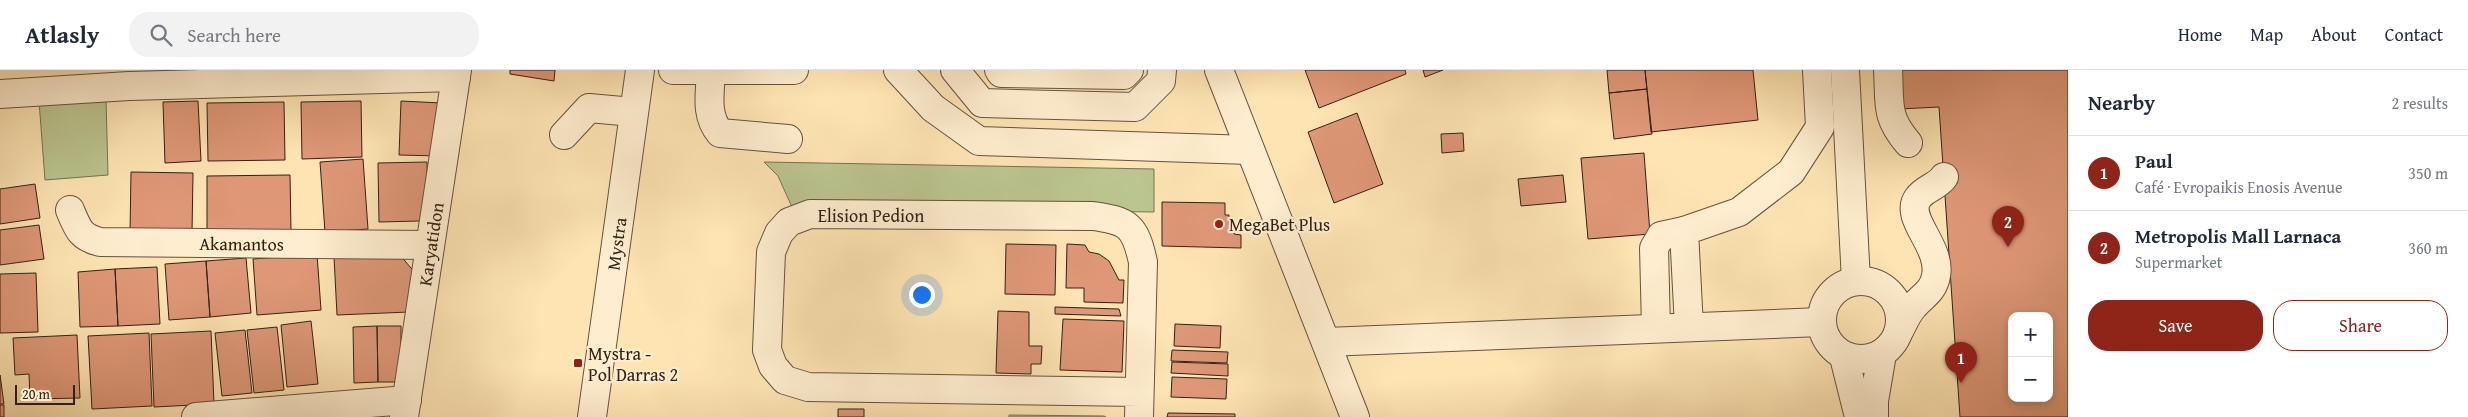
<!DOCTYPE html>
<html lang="en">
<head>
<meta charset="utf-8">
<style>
	:root { --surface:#fff; --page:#f2f2f3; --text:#1f2937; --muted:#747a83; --line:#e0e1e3; --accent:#8f2418 }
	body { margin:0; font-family:"Gentium Book Plus",serif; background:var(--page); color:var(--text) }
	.controls { position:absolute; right:15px; bottom:15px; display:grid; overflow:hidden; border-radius:10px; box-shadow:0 2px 8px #0003 }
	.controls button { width:45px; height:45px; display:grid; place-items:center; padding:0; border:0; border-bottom:1px solid var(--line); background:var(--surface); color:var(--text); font:25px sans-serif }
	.scale { position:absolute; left:15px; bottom:12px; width:60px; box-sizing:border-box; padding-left:5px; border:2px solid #322118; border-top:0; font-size:14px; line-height:18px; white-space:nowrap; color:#322118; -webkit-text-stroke:4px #feedce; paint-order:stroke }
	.you { position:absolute; left:921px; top:224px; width:18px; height:18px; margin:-12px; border:4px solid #fff; border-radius:50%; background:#1a73e8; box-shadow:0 0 0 8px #1a73e833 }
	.badge { display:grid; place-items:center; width:32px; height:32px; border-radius:50%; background:var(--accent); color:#fff; font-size:16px; font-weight:700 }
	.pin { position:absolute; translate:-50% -41px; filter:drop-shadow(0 1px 2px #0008) }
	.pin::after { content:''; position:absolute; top:26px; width:18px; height:15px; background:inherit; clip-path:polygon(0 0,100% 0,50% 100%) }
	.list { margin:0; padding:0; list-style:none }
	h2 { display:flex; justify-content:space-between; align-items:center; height:65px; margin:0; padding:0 20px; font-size:21px }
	h2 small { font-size:16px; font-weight:400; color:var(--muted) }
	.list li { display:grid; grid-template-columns:32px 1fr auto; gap:15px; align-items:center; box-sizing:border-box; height:75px; padding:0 20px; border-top:1px solid var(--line) }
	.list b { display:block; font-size:19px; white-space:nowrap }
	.list p { margin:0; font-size:16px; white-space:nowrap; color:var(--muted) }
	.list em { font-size:16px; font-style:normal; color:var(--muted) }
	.actions { display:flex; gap:10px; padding:15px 20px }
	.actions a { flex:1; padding:11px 0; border:1px solid var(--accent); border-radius:20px; text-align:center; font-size:18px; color:var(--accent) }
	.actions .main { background:var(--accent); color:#fff }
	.icon { flex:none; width:28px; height:28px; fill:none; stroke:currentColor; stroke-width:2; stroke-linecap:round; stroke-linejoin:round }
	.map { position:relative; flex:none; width:2068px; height:347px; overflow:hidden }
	header { display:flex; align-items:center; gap:30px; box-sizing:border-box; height:70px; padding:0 25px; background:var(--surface); border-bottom:1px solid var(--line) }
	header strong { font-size:24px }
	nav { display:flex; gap:28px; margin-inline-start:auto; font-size:18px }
	.search { width:350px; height:45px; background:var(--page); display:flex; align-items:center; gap:12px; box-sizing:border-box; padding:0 18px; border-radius:20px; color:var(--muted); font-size:19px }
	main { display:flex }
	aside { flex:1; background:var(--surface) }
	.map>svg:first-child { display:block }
	.green { fill:#bbc590; stroke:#767354 }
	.building { fill:#de9777; stroke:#322118; fill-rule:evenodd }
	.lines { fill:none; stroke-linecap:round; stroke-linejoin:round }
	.minor-casing { stroke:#65523f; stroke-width:30 }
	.minor { stroke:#feedce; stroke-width:28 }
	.poi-dot { fill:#8f2418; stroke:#feedce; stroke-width:2 }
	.labels { text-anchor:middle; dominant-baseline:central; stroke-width:4.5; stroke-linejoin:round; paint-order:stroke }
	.street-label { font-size:18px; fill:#322118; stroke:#feedce }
	.poi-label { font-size:18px; fill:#322118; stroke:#feedce; text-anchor:start }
</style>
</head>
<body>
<header>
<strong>Atlasly</strong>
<div class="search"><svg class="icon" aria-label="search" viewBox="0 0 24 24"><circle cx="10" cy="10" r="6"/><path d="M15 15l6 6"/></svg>Search here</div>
<nav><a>Home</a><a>Map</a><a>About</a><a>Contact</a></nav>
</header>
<main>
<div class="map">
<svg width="2068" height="347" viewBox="0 0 2068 347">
	<rect width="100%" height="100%" fill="#fee4b3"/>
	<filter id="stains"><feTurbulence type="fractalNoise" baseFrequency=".004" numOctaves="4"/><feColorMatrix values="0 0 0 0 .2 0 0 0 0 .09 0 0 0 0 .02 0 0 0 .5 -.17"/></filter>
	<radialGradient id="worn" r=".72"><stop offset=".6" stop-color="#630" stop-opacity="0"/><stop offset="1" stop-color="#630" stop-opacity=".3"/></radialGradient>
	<path class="green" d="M106,29l2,76 -63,5 -6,-79z
		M764,92l390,7v43l-362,-5 -14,-31z
		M1009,345l95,1 2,1h-97z"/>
	<path class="building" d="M510,0h45l-1,11 -44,-7z
		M1305,0h100l1,4 -87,34z
		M1423,0h20l-18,7z
		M1607,0h38l2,19 -38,4z
		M1645,0h108l5,50 -107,12z
		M1897,0h171v347h-108l-21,-310 -40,2zM2012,246h37v82h-37z
		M1647,19l5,45 -38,5 -5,-46z
		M198,31l3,60 -36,2 -2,-61z
		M361,31l1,56 -60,2 -1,-57z
		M401,31l41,2 -3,53 -40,-1z
		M284,32l1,58 -77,1 -1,-58z
		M1357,43l26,71 -49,19 -26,-71z
		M1463,63l1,18 -22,2 -1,-19z
		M1644,83l6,81 -62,5 -7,-81z
		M363,89l5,70 -43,3 -5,-70z
		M427,92l1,42 -9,17 -40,1 -1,-59z
		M131,102l62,1 -1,60 -62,-1z
		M290,105l1,57h-84v-56z
		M1563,105l3,27 -45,4 -3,-27z
		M35,114l5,34 -40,6v-35z
		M1162,132l63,1v12h4v10h6l-1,9 7,1v13l-79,-2z
		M39,155l5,34 -44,6v-35z
		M1006,174l50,1 -1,50 -50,-1z
		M1067,174l18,1 4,7 10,2 10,7 10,19h5l-1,23 -39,-1v-14h-18z
		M317,184l4,56 -64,5 -4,-56z
		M399,184l18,21 -8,37 -72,3 -3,-58z
		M246,188l5,55 -41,4 -4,-56z
		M206,191l4,56 -41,3 -4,-56z
		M157,197l3,57 -42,2 -3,-57z
		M115,199l3,57 -38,1 -2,-55z
		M36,203l2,59 -38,1v-59z
		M1055,237l64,2 2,7 -66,-2z
		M998,241l31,1v34h13l-1,18h-10v10l-35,-1z
		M1063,249l61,2 -2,51 -62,-2z
		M311,251l7,63 -31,3 -6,-62z
		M1175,254l46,2 -1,22 -46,-2z
		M377,256h24v48l-7,8h-16z
		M377,256l1,56 -24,1 -1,-56z
		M277,257l7,63 -30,3 -7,-63z
		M245,260l7,63 -30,3 -7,-63z
		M211,261l3,73 -60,3 -3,-73z
		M149,263l3,73 -60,3 -4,-73z
		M77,265l3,63 -50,1 -1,-25 -14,1 -2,-37z
		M1172,280l56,2 -1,11 -56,-2z
		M1172,292l56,2v12l-57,-3z
		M0,305l4,29h-4z
		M1172,307l55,2 -1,20 -55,-2z
		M0,335h4v12h-4z
		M838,339h26v8h-26z
		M1168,343l67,1v3h-68z"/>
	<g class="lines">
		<defs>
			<g id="minor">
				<path d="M673,0h121"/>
				<path d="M898,0l35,38 46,33 271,9"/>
				<path d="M955,0l27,33 153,4 26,-26 1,-11"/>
				<path d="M999,0l2,3 123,2 5,-5"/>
				<path d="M1219,0l136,347"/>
				<path d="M1845,0l11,211"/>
				<path d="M1888,0c2,34 -3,46 20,73"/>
				<path d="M711,1c-1,23 -6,44 9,62l68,6"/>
				<path d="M0,24l129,-8 327,-9"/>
				<path d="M564,65l25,-27 44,4"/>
				<path id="s1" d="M70,140c8,19 10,27 30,32l330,3"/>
				<path d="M1684,161l5,96"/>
				<circle cx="1861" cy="250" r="39"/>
				<path d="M1656,258l-2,-80 7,-12 23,-5 55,-19 52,-40 29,-45 -3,-57"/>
				<path d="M1898,263c5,-9 9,-20 16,-27 9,-11 19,-14 22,-30 6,-30 -33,-58 -18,-78 7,-10 19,-11 26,-21"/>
				<path d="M1326,272l495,-20"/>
				<path d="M1844,287l15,60"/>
				<path d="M196,347l211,-17"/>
				<path id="s2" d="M404,347l53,-347"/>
				<path id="s3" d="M592,347l48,-347"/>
				<path d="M1139,347l4,-155c-8,-36 -14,-41 -50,-46l-283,-2 -21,8 -10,11 -8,19 -4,98 6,16 12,14 23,7 331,5"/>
				<path d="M1874,347v-16l8,-47"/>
			</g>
		</defs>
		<use href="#minor" class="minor-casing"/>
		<use href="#minor" class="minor"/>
	</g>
	<g class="poi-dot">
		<circle cx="1219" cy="154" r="5"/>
		<rect x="573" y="288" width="10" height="10" rx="2.5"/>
	</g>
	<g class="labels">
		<g class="street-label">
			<text x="871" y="145">Elision Pedion</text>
			<text stroke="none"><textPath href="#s2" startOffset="175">Karyatidon</textPath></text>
			<text stroke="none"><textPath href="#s1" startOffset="188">Akamantos</textPath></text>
			<text stroke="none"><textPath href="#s3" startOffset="175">Mystra</textPath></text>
		</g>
		<g class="poi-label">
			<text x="1229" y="154">MegaBet Plus</text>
			<text x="588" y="283">Mystra -<tspan x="588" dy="21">Pol Darras 2</tspan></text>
		</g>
	</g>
	<rect width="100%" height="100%" filter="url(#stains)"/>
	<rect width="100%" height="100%" fill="url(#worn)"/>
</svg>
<div class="controls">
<button>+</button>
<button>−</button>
</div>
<div class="scale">20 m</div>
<div class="you"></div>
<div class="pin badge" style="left:1961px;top:313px">1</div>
<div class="pin badge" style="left:2008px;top:177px">2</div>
</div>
<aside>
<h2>Nearby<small>2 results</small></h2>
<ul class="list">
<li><span class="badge">1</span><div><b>Paul</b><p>Café · Evropaikis Enosis Avenue</p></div><em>350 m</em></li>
<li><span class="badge">2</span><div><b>Metropolis Mall Larnaca</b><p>Supermarket</p></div><em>360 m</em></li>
</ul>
<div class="actions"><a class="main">Save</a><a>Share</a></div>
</aside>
</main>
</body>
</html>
